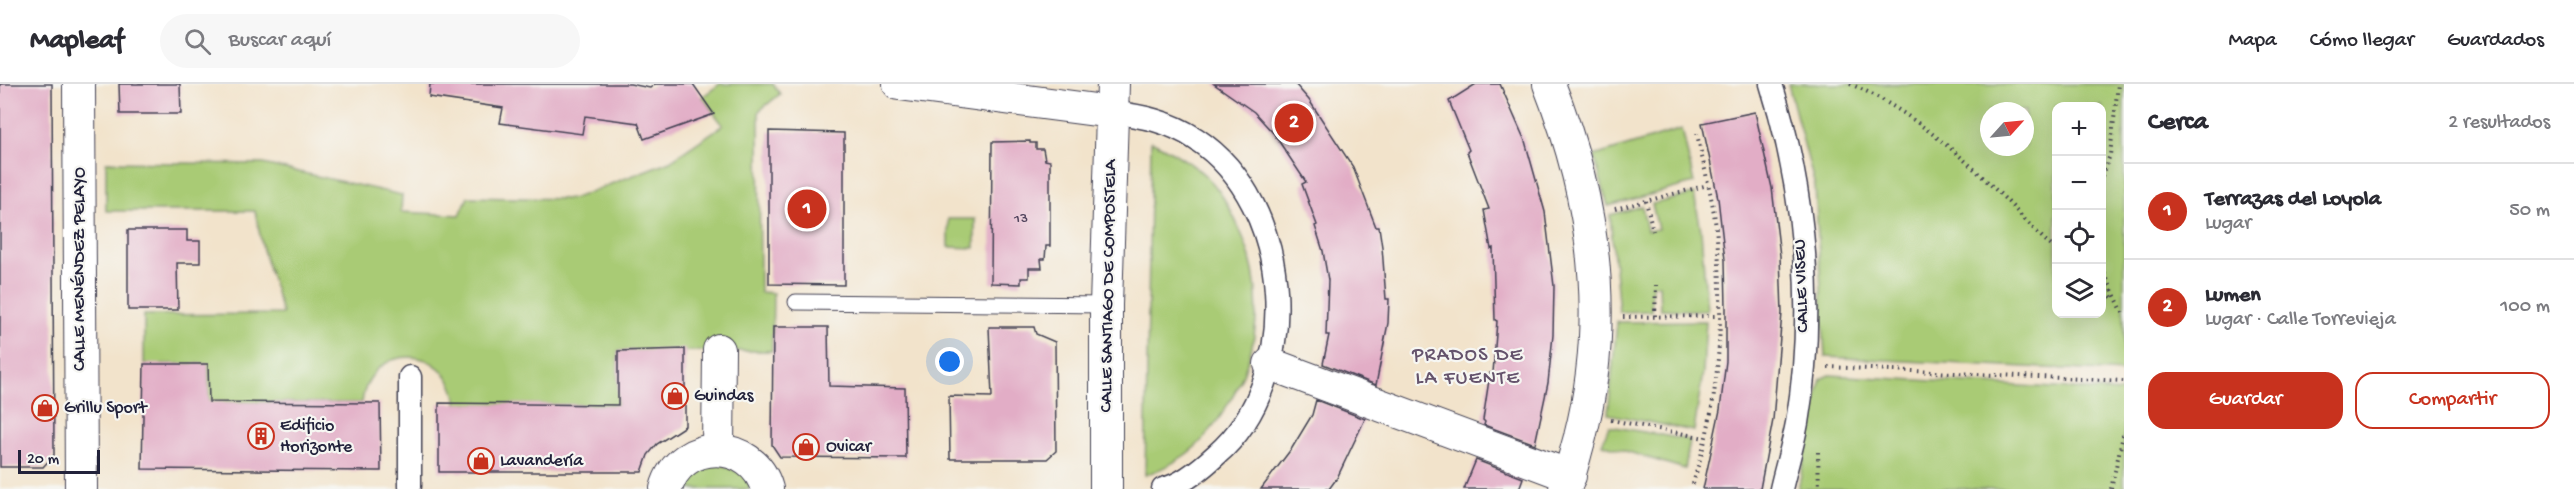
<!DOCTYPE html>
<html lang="es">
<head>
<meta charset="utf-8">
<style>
	:root { --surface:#fff; --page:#f7f7f7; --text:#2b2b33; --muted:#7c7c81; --line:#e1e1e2; --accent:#c8321e }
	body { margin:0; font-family:"Gochi Hand",sans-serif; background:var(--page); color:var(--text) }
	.controls { position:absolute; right:18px; top:18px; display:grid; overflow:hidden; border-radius:12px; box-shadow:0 6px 24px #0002 }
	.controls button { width:54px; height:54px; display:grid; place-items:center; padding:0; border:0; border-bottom:2px solid var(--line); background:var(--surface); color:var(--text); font:30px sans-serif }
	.compass { position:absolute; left:1980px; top:18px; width:54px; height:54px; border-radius:50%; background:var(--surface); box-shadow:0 6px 24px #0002; rotate:63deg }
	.scale { position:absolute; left:18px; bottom:15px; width:82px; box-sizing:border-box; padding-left:6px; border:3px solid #22223b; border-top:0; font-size:16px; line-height:21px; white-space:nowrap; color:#22223b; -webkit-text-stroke:4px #f6f6f2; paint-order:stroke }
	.you { position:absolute; left:950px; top:278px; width:21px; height:21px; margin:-15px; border:4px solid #fff; border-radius:50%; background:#1a73e8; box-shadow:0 0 0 9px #1a73e833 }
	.badge { display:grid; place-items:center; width:39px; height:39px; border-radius:50%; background:var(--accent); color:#fff; font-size:20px; font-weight:700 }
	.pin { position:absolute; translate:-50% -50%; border:3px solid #fff; box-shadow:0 2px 6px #0006 }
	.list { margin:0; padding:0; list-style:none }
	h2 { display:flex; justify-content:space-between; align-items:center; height:78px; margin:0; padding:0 24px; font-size:26px }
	h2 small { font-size:20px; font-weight:400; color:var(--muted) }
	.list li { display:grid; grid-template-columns:39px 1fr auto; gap:18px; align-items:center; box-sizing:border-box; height:96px; padding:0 24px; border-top:2px solid var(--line) }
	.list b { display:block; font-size:22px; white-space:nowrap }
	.list p { margin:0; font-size:20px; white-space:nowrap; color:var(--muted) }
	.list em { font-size:20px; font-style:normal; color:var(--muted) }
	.actions { display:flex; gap:12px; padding:18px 24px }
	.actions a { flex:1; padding:14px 0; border:2px solid var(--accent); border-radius:18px; text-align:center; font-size:21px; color:var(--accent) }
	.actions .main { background:var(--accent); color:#fff }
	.icon { flex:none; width:33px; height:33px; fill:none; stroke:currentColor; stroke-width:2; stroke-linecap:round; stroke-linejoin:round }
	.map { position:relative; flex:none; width:2124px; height:405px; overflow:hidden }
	header { display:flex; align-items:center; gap:36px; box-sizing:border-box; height:84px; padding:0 30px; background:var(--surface); border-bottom:2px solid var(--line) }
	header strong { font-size:28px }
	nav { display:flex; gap:33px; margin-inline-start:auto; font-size:21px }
	.search { width:420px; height:54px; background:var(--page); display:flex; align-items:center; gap:15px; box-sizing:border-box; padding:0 21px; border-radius:33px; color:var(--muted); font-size:22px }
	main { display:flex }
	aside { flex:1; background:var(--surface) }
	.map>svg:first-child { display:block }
	.green { fill:#a9cb74; stroke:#667658; stroke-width:1.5; fill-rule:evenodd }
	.building { fill:#e2adc6 }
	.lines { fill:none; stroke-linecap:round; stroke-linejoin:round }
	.service-casing { stroke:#413f51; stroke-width:17 }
	.pedestrian-casing { stroke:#413f51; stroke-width:25 }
	.minor-casing { stroke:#413f51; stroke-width:34 }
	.path { stroke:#413f51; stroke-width:4; stroke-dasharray:1.5 4.5; stroke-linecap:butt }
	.service { stroke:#fff; stroke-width:15 }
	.pedestrian { stroke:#fff; stroke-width:22 }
	.minor { stroke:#fff; stroke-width:32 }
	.labels { text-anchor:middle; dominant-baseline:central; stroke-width:4.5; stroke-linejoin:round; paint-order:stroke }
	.number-label { font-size:15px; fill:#52455e }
	.street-label { font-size:18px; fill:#22223b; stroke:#f6f6f2 }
	.poi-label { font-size:18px; fill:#22223b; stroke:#f6f6f2; text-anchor:start }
	.neighbourhood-label { font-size:20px; letter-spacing:1.5px; fill:#65536c; stroke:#f6f6f2 }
</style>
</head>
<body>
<header>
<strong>Mapleaf</strong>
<div class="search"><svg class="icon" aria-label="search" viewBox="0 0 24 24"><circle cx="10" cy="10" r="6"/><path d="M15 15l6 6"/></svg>Buscar aquí</div>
<nav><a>Mapa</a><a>Cómo llegar</a><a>Guardados</a></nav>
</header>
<main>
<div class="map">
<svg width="2124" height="405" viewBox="0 0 2124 405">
	<rect width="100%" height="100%" fill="#f6f6f2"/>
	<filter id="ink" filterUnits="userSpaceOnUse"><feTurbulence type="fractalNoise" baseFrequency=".0167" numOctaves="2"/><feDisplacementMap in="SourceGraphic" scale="12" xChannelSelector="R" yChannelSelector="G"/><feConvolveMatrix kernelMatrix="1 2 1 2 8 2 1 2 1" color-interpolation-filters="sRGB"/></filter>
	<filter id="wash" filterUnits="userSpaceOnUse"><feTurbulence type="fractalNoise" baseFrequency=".008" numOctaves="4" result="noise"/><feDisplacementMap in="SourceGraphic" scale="24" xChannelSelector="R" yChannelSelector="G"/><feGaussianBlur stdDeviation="1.35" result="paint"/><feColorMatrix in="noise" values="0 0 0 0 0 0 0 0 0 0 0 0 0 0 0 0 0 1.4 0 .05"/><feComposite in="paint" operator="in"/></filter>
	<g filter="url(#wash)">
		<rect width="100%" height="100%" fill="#f2e3cb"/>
		<path class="green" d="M720,0h53l7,10 -21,17 1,181 13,1 -1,58h-154v54l-161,-1c-8,-63 -88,-62 -95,-1l-153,-1 -1,-38h-64v-49l138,-1v-2l-19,-62 -8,-39h-149v-49l157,2 139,31 -1,17 59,3 8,-18 104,2 98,-38 53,-36 -21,-28z
			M1788,0h336v288l-299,-15 -10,-171zM2056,22h46v208h-46zM1989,27h36v36h-36z
			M1682,45l12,54 -86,23 -14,-50z
			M1151,57c21,10 40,21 57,37 14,14 23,32 31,50 26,56 23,117 -8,171 -22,39 -42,61 -86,76z
			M1694,110l7,36 6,81 -47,-2 -1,-25 -7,1 -1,26 -32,1 -9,-97 32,-9 5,25 11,-2 -6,-25z
			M948,135h27v29l-27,-1z
			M1706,237l-3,51 -9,59 -86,-17 9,-92z
			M1829,291l295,17v97h-326l21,-103 2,-7z
			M1609,342l81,14 -5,29 -83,-25z
			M720,380l23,10 9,15h-69c8,-17 19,-23 37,-25z"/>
		<g id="blocks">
			<path class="building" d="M0,0h52l2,371 -11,12h-43z
				M119,0h61l1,30h-61z
				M430,0h200l20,4 5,-4h38l21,30 -70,25 -6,-16 -53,-7 -3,18 -82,-11 3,-15 -74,-11z
				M1214,0h81l14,16 44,67 23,60h3l3,20 4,52h3l-1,24 -12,62 -53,-21 6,-29h-3l2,-55 -5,-29 -8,-25 2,-1 -15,-41 4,-2 -32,-48 -20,-22z
				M1476,0h24l25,57 20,71 9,74 -1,49 -5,48 -13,61 -51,-19 1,-3 -2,-2 7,-47h3l4,-52 -2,-1 -2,-72 -2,1 -7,-39 5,-1 -22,-57 2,-2 -20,-49z
				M1755,28l17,76 8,68 2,57 -9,107 -13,69h-57l17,-79 6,-49v-53l-1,-48 -7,-62 -16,-75z
				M769,47l75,2v152l-75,-1z
				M1030,57v2h6v6h7l2,11 5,1v85h-4l-1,13h-4l1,9h-13v10h-8v6l-30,-1 1,-141z
				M128,146h59v11h13v22h-23l1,47h-50z
				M773,243h55l1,59 76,2 1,70 -126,-1 -8,-12z
				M989,243h45l2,7 19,8 1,109 -9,8h-97l-1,-63 43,1z
				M685,265v77l-28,18 -9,11 -6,17h-203v-69l179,2v-54z
				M144,280h64l1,38 171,1 1,68 -239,-2z
				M1316,316l49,19 -28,59 -8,11h-68l31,-41 20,-33z
				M1476,376l47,18 -4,11h-55z"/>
		</g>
	</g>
	<g filter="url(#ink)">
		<use href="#blocks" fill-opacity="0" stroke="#413f51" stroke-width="1.5"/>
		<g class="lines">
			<defs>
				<path id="service" d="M796,218l310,3"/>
				<path id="pedestrian" d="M1771,0c34,107 45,228 26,339 -4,22 -11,44 -16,66
					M1111,28c31,4 58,9 85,27 99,65 108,240 20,316 -14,13 -34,30 -53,34
					M410,402v-109"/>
				<path id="minor" d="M79,0l2,405
					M899,0l212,28
					M1549,0c45,114 62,232 31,353 -5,17 -9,35 -15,52
					M1270,280l300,112
					M718,365l1,-99
					M666,405c14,-52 87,-51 101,0
					M1106,405v-184l7,-221"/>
			</defs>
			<use href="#service" class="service-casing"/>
			<use href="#pedestrian" class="pedestrian-casing"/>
			<use href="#minor" class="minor-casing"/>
			<path class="path" d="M1850,0c50,20 107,67 145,105 21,20 39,42 61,61
				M2102,92l8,-21 8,-71
				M1646,117l7,30
				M1615,125l93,-24
				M2102,184l22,47
				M2102,204l13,12
				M1655,232l1,-31
				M1623,233l96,-1
				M1828,283l296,14
				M1611,336l94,18
				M1818,368l1,37
				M1693,400c6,-22 13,-44 17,-66 12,-63 13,-134 5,-198 -4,-28 -12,-57 -18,-86
				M2111,405l13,-58"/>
			<use href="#service" class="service"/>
			<use href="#pedestrian" class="pedestrian"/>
			<use href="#minor" class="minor"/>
		</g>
	</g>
	<defs>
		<symbol id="shop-ring" viewBox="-11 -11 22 22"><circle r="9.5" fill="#f6f6f2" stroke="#c8321e" stroke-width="1.5"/><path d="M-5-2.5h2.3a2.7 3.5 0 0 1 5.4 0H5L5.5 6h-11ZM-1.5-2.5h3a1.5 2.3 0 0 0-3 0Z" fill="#c8321e"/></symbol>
		<symbol id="building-ring" viewBox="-11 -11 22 22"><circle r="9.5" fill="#f6f6f2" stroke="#c8321e" stroke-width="1.5"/><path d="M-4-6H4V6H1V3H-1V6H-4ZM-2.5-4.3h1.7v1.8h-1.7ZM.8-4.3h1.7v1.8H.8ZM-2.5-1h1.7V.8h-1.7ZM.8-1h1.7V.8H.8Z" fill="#c8321e"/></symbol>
	</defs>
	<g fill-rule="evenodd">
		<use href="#shop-ring" x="660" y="297" width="30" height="30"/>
		<use href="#shop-ring" x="30" y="309" width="30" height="30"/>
		<use href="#building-ring" x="246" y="337" width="30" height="30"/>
		<use href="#shop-ring" x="791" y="348" width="30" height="30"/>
		<use href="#shop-ring" x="466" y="362" width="30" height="30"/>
	</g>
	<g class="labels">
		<g class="number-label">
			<text x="1021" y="135">13</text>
		</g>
		<g class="street-label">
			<text transform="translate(80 185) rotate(-90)">CALLE MENÉNDEZ PELAYO</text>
			<text transform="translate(1109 202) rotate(-89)">CALLE SANTIAGO DE COMPOSTELA</text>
			<text transform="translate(1802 202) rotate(-92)">CALLE VISEU</text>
		</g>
		<g class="poi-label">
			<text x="694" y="312">Guindas</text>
			<text x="64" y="324">Grillu Sport</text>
			<text x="280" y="342">Edificio<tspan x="280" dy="21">Horizonte</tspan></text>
			<text x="826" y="363">Ovicar</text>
			<text x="500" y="377">Lavandería</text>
		</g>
		<g class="neighbourhood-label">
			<text x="1468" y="272">PRADOS DE<tspan x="1468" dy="23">LA FUENTE</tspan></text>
		</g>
	</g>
</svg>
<div class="controls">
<button>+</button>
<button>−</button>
<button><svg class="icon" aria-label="locate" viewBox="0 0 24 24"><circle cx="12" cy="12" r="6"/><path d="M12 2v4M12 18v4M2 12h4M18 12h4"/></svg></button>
<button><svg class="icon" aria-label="layers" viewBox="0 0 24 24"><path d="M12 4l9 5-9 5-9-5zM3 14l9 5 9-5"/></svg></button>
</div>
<svg class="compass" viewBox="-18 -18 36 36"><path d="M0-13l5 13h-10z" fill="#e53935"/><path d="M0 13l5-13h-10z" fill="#7c7c81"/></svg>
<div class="scale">20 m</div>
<div class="you"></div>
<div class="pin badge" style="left:807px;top:125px">1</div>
<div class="pin badge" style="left:1294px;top:39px">2</div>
</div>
<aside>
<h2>Cerca<small>2 resultados</small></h2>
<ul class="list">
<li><span class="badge">1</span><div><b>Terrazas del Loyola</b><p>Lugar</p></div><em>50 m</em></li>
<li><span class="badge">2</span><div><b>Lumen</b><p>Lugar · Calle Torrevieja</p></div><em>100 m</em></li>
</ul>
<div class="actions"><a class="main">Guardar</a><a>Compartir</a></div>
</aside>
</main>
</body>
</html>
